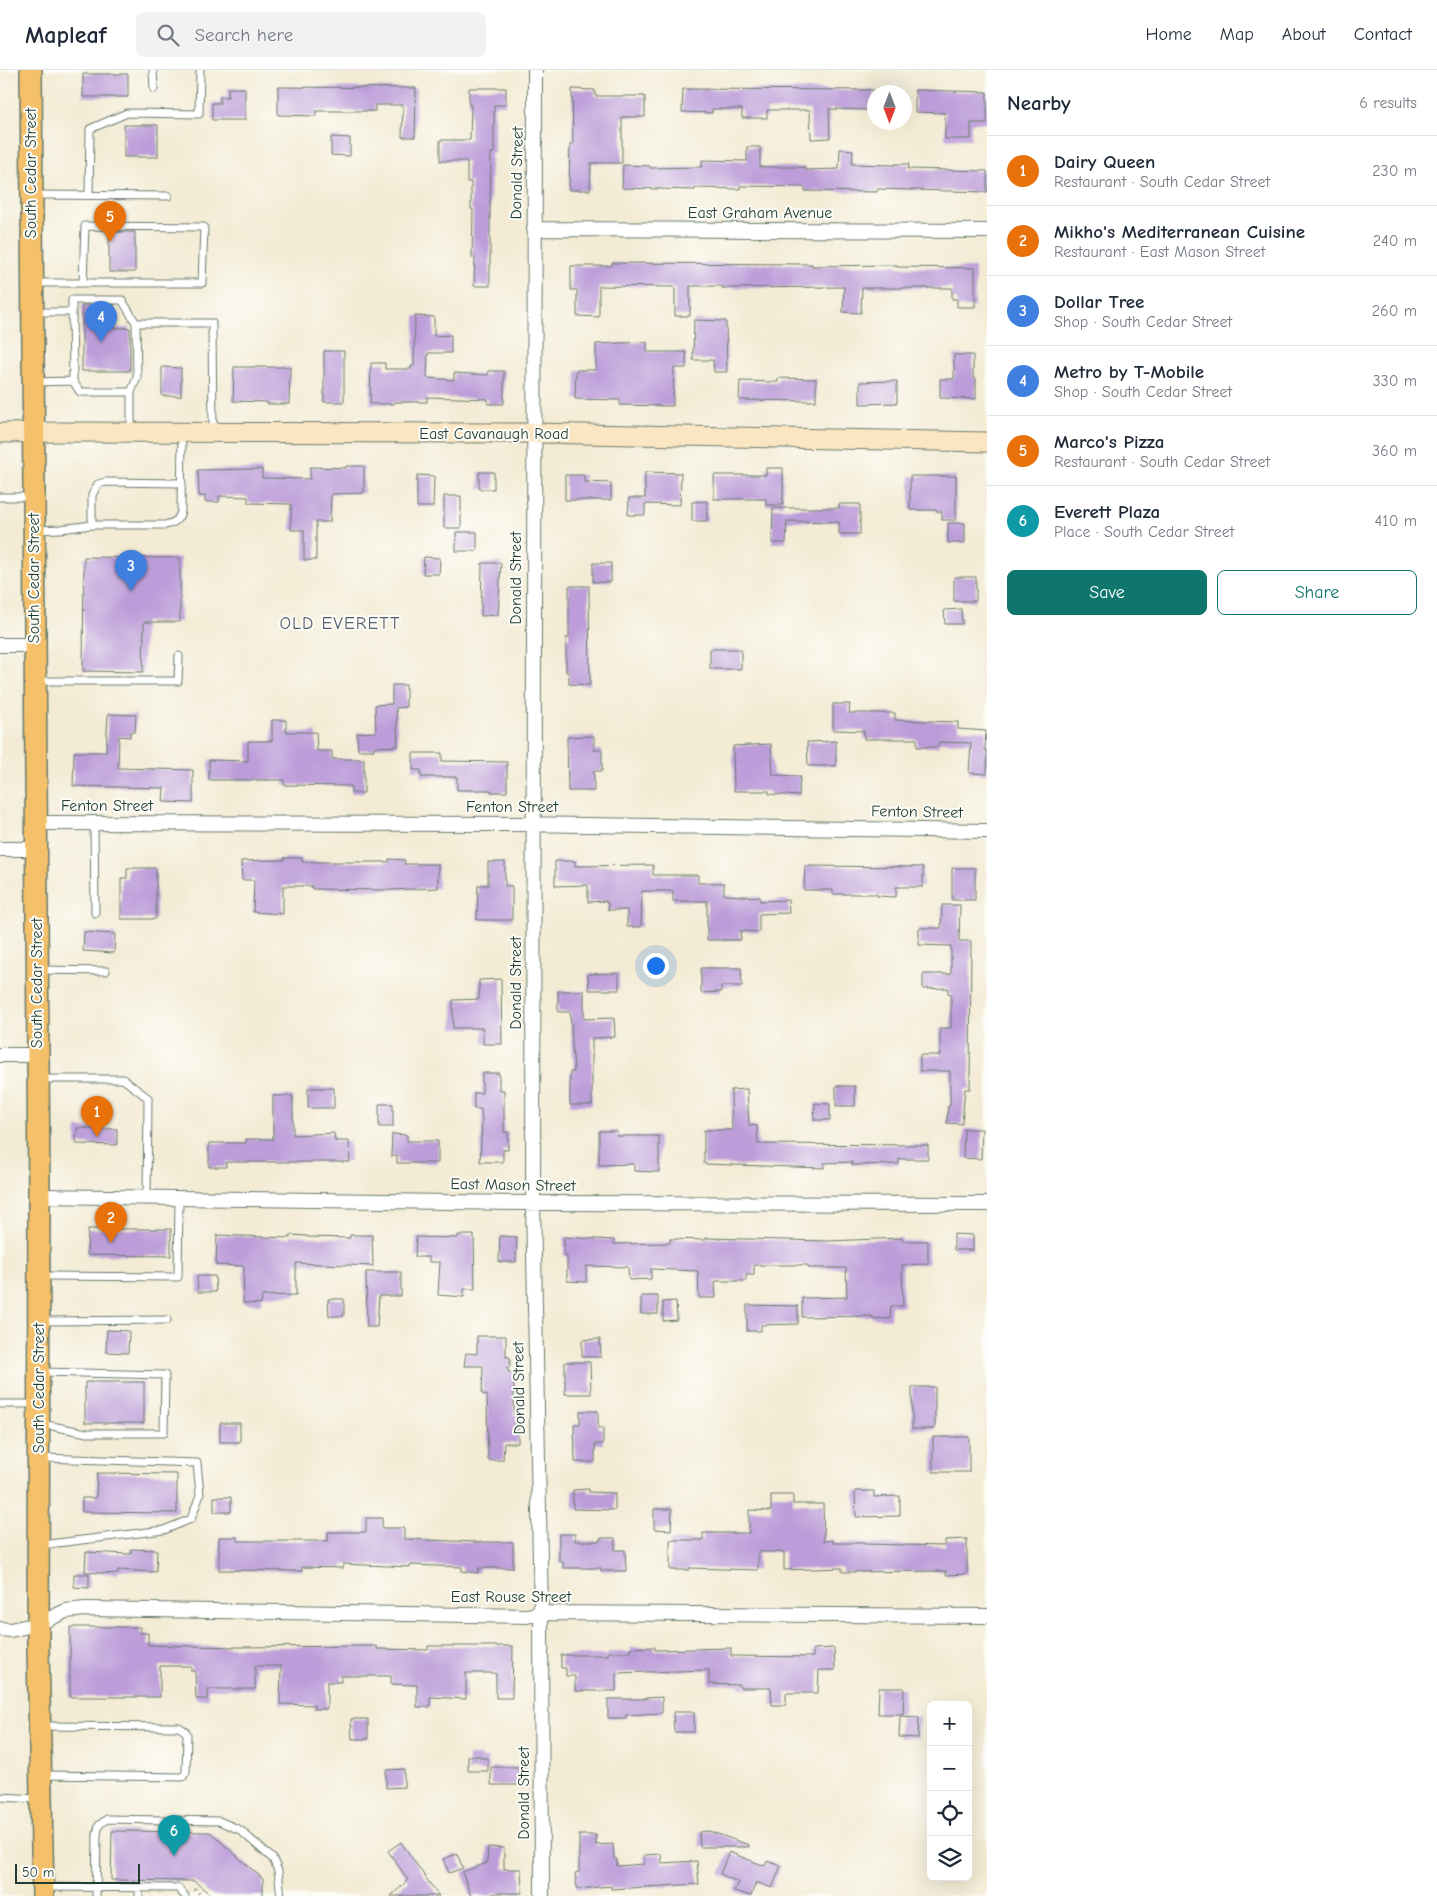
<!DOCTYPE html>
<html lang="en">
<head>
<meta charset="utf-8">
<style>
	:root { --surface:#fff; --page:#f2f2f3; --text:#1f2937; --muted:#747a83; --line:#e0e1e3; --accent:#0f766e }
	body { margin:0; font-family:"Comic Neue",sans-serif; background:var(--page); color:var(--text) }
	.controls { position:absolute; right:15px; bottom:15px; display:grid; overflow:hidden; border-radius:8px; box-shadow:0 5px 20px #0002 }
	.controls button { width:45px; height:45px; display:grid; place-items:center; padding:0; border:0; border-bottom:1px solid var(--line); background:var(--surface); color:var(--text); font:25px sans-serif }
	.compass { position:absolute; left:867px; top:15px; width:45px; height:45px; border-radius:50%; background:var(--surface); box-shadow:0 5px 20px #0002; rotate:180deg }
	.scale { position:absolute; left:15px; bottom:12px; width:125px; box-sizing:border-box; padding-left:5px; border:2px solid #1f3d34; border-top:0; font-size:14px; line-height:18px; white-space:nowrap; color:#1f3d34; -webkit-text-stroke:4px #fdfcf7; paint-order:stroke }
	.you { position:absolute; left:655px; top:895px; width:18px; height:18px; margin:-12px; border:4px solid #fff; border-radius:50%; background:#1a73e8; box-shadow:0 0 0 8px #1a73e833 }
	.badge { display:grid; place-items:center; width:32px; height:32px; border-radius:50%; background:var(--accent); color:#fff; font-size:16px; font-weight:700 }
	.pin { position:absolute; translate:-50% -41px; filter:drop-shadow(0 1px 2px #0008) }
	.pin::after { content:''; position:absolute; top:26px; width:18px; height:15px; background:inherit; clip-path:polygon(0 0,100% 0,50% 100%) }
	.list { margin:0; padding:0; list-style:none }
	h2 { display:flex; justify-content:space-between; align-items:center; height:65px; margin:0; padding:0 20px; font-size:21px }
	h2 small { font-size:16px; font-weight:400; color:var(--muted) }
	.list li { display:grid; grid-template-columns:32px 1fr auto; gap:15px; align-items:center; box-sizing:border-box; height:70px; padding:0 20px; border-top:1px solid var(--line) }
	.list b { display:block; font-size:19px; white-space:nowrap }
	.list p { margin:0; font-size:16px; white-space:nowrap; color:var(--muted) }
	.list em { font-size:16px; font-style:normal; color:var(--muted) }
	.actions { display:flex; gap:10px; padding:15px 20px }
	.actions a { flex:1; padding:11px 0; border:1px solid var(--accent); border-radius:8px; text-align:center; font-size:18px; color:var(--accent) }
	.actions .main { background:var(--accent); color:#fff }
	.icon { flex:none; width:28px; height:28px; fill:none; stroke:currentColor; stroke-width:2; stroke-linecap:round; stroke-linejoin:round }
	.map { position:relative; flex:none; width:987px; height:1826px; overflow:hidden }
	header { display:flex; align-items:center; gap:30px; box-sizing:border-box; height:70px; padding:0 25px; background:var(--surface); border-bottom:1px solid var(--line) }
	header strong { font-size:24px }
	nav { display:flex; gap:28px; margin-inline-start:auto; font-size:18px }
	.search { width:350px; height:45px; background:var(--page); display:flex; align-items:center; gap:12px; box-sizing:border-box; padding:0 18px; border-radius:8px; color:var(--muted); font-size:19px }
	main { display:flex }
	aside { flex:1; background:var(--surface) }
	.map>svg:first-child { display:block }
	.building { fill:#bc9dd9 }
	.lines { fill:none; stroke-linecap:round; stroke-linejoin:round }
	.lane-casing { stroke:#697a6c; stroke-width:9 }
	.street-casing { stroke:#697a6c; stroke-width:16 }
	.secondary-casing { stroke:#697a6c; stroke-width:21 }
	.primary-casing { stroke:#697a6c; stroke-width:24 }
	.path { stroke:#697a6c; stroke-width:3; stroke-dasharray:1 4; stroke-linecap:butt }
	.lane { stroke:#fff; stroke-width:7 }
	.street { stroke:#fff; stroke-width:14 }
	.secondary { stroke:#fbe6c3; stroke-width:19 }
	.primary { stroke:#f4c16a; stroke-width:21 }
	.labels { text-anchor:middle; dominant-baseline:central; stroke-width:4; stroke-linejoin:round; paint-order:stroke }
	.street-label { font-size:16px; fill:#1f3d34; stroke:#fdfcf7 }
	.neighbourhood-label { font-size:18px; letter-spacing:1px; fill:#565f6e; stroke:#fdfcf7 }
</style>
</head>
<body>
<header>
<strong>Mapleaf</strong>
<div class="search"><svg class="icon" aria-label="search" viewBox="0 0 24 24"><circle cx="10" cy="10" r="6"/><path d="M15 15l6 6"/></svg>Search here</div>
<nav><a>Home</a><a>Map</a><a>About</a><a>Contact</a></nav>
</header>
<main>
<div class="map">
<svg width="987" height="1826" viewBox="0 0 987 1826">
	<rect width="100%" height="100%" fill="#fdfcf7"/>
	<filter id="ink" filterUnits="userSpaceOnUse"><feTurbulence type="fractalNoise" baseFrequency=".02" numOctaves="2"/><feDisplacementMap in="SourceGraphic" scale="10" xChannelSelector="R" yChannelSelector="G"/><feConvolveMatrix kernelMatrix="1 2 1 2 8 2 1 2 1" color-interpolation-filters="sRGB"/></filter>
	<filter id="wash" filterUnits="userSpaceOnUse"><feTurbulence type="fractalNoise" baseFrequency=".0096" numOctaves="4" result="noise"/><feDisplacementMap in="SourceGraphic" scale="20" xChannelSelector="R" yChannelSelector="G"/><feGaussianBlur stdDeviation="1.12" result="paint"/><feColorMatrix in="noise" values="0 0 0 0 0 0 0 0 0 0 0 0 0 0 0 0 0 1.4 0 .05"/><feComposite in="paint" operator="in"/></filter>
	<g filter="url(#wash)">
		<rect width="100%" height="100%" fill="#f3ebd4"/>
		<g id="blocks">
			<path class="building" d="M83,4h45v23h-45z
				M278,17l138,1 -1,49h-13l1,-32h-28v6h-59v5l-38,-1z
				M228,18h17v32h-33v-17h8v-6h8z
				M469,18h37v17h-12v48h-3l-1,56v77h-16l1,-29 -3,1 1,-49h-2v-27h-4v-21h-27v-21h30l1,-35h-2z
				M572,19l23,1v6h50v21h-23v46h-31l-1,27h-21l1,-46h3z
				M683,19l191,1v20l-45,-1 1,29 -19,1 -1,-29h-43v8h-25v-9h-30v4l-30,-1z
				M915,20l72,2v31h-16v16h-26v-26l-30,-1z
				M124,55h34v32h-34z
				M331,67l19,1v18l-19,-1z
				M747,77h13v20h45v3l34,-1 1,-20 13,1 -1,14 43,1v-1h14l-1,5 79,2v21l-110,-3v3l-72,-1v-4l-65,-1v3l-45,-1v2l-73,-2 1,-23 27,1v2l52,-1v-7l45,1z
				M109,162h26v40h-26z
				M612,193l200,1v2l85,-1v2l78,1v39h-18v-8h-5v-11h-90l-1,25 -18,-1 1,-25 -122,1v-2h-32v30h-15v-29l-76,-1v31l-22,-1v-26h-6v-24h41z
				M82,235h32l-1,23h17v43h-48z
				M415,246l19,1v19l17,-1v18h-23l-1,25 27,2v-7l34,2v-4h16v33h-16v-5l-61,-2v5h-33v2h-24l1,-41h14v6h26v-3h3z
				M694,250l32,1 1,51h-13l-1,-12h-20z
				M647,272v10h39v16h-12l-1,38 -53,-1v-5l-45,-1 1,-29h20v-26z
				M324,281h20v51h-20z
				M954,285h19v23h3v21l-36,-1v-19h14z
				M162,297l19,1v28h-19z
				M234,297h56l-1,37h-22v-2l-34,-1z
				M778,308l38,1v22l-77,-1 1,-19 38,1z
				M897,311v22l-37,1v-22z
				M346,396h18v27l-33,1 -1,28h-14v38h-12v-30h-13v-26l-43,-1v-6l-29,-1v6h-14v-6h-6l-1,-26 64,-1v9l48,1v-12l36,1z
				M766,398h17v37h-17v-6h-52v-24h52z
				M479,402h15v17h-15z
				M645,402l36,1 -1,32 -35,-1v11h-17l1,-17h16z
				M417,405l17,1 -1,31h-16z
				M565,405h19v7l27,1v17h-46z
				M910,406h46v44h-14v-8h-5l-1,-2h-26z
				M444,426h17v32h-17z
				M707,431v20h-15v-19z
				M839,434h21v30h-21v-12l-52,-1 -1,22h-14l1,-35h66z
				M948,453h17v20h-17z
				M456,462h21v19h-21z
				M84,487l96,1v64h-36l-1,50 -60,-1z
				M424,487l16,1 -1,16h-16z
				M482,493h19l-3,52 -17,1z
				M593,493h18v19h-18z
				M954,507h22v24h-22z
				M569,516h20l1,99 -21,-1v-12h-3v-34h3z
				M961,539l1,15h-17l-1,-14z
				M710,579h31v20h-31z
				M392,615h14v22l-10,1 2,38 -24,1v3h-16l-1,-17 19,-1 -1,-27 17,-1z
				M833,634h17l-1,9h46v7l63,2v7l28,2 -1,19 2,1v23l-18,-1 2,-30 -32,-1 -1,5h-21v-8h-53v-8l-31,-1z
				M108,644l28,1 -1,17h-5v5l-11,-1 -1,32 75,2v33l-30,-1 1,-14 -91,-2 1,-34h32z
				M272,650h14v12h30l1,19h15v8h32v34h-13v-7l-67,-1v-5h-75v-20l39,1v-20h24z
				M594,666v14h8v21h-8v20h-26l-1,-54z
				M836,671v25h-28l-1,-24z
				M771,674l2,31 27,1 -1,20 -30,-2v-3h-35l-1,-45z
				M413,683h29v8l65,1v30h-16v-2h-34v-13h-36v-7h-8z
				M284,788h18v4h87v-3l16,1 -1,4h34v24l-48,2 -78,-1v-3h-29v28l-30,-2 1,-32h-12l-1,-19 43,-1z
				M555,791h20v5l78,-1v10h45v8h26v12l36,2v4l28,-1 1,13 -30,1v18l-19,-1 1,9h-34v-39h-34v-10h-31l-1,36h-14v-17h-19v-7h-2v-2l-18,1v-17l-33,1z
				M488,792h17v24h7v34h-35l1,-35h10z
				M805,796l118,1v20h-27v10l-19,-1v-2h-44v-4h-29z
				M127,798h29v51h-35v-41h6z
				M952,798h23v32h-23z
				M942,835h18l-1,36h12l-1,148h-5l-3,35 -15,-1 1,-17h2v-35h-30v-16h20v-27h11v-34l-3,-1v-5l-25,1v-15h28v-28l-32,-1v-17h22z
				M84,862l31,2 -1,19 -31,-2z
				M701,898h40l1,18h-21v6l-20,1z
				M619,903v17h-30l-1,-16z
				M501,909l1,65h-19v-16h-30v-28l26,-1v-19z
				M558,921h26v28l30,-1 1,19 -23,1v67h-22v-33h4l-4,-60h-12z
				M482,1003h17v17h5v42h4v18h-5v12h-23l2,-42 -1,-11h-7v-16h8z
				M836,1016h19v20h-19z
				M308,1018h26v20h-26z
				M747,1019l2,36 8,1 1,18 170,1v14h-29v5l-47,1v-3l-28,1v5l-120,-4v-34h28l-1,-40z
				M273,1026h20v39l41,-2 1,8h14l1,21h-124v5h-17v-24h37v-4h27z
				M815,1033l15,1v16h-16z
				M379,1034h14v23h-14z
				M77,1058l40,1v16l-41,-1z
				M964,1059h18l-1,30 -18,-1z
				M599,1061h18v5h42v36l-25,-1v-7l-35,1z
				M392,1064l15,1v6h31v22h-41v-7h-6z
				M88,1159h83v27l-84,-1z
				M954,1164l19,1v15h-19z
				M217,1165l73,3v-3l17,1v1l43,1v-3h22l1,31 -77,-3v32l-34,1 -1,8 -18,-1 1,-37 -28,-1z
				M458,1165h16l1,54h-11v8l-26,-2 2,-33h-11v-5h-14l1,-20 42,1z
				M500,1166l17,1 -1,25h-17z
				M564,1167l50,3v4l56,-1v-4l36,1v-2l122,3 74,-3v3h26v23l-26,1 1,41h-12l-1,13 -18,-1v-2l-70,1v-19l45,-1 -1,-29h-38v-3h-54v10h-8v6h-31l1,17h-17l-1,-27 -47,-2v10l-22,1 -1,-13 -42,-1v16l-19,-1v-25h-3z
				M366,1202h35v24h-22l-2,31h-10z
				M197,1206h18l1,16h-18z
				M641,1226h17v18h-17z
				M328,1229h16v17h-15z
				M676,1231l1,19 -14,1v-19z
				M747,1235l51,1v18l-37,1v6h-14z
				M107,1260l22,1 -1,22 -22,-1z
				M477,1266h29v21h4v10l-4,1h2v4h6v43h4v28h-14l-1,17h-15l-1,-65 -5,-1 1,-28h-19l2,-13 11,1z
				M600,1269l1,18h-19v-17z
				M565,1292h25l1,32h-26z
				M85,1312h59v41h-59z
				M912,1317h23v42h-23z
				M580,1341h18v17h5v16h-8v18h-20l-1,-38h6z
				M220,1353h20v19h-20z
				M933,1367h36v35h-36z
				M97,1403l80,1v39l-95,-1v-14h14z
				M589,1419v3l26,1v17l-42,-1v-19z
				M855,1421h19v6l26,-1v20l-44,1z
				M771,1425h22v9h30l1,37 9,-1v3h31v1l81,2v-6l22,-1v35l-21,1v-4l-104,1v-4l-58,2v-18h-26v18l-69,-2v2h-19v-30h33v-7h46v-23l22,1z
				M214,1427h17v15h-17z
				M654,1439h18l-1,21 -17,-1z
				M366,1448h16v10h22v11l72,3h37v26h-34l-1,5 -16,-2v-4l-52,-2v2l-67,-3v4l-41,-1v4l-83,-1v-33h18v4h91v-9h38z
				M559,1464h16v7h25v-3h15v12h10l1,21h-25v-3h-38v-6h-4z
				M131,1479l26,1 -1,22 -38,-2v4l-33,-2 1,-20 45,2z
				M74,1504h15v14l-15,-1z
				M70,1557h70v6h8v12l88,2 141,-1v3l51,1v-4h85l-1,52h-16v-24l-2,-1h-28v26l-36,-2v10h-13v-22l-26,-1v-8h-50v6h-14v27h-13v-4l-34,-1 1,-38h-26v23h-47v10h-12l-1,-28h-4v-5h-31v31h-90z
				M655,1577v3l76,-2v8l82,1v-8l21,-1 1,22h-16l-1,23h-32v12h-14l-1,-17h-31v-3l-31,-1v-14l-93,3v18h-41v-15h-9v-8h-5v-13h47v-3h23l-1,-4z
				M879,1618h25l-1,26h-25z
				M662,1627v16l-36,2v3h-18v-19h38v-1z
				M673,1642h21v20h-20z
				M900,1646l19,1 -1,21 -19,-1z
				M351,1649h17v20h-16z
				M468,1686h13v2h7v13h-20z
				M491,1697h33v18h-33z
				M404,1699v18l-18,1v-18z
				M112,1761l98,1 53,47v17h-51l-18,-15 -83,-1z
				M709,1761l40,14v2h-49l-1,-15z
				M579,1765h17v10l17,-1 1,15h3v7l27,-2v-9l17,-1 1,9 35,-2 2,23 -88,5v-3l-34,3 -2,-16 4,-1z
				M401,1772l27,39 11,15h-48l17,-16 -20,-29z
				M488,1777l16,1v21h17l1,24h-26l-8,3h-17l-9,-24 25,-9z
				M729,1782l36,14 2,-5 14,5 -9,22 -16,-6 -5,14 -17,-5 4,-9 -18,-8z
				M457,1784l6,14 -14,5 -6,-14z"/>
		</g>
	</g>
	<g filter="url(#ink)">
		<use href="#blocks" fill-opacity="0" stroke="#697a6c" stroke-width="1"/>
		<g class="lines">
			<defs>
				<path id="lane" d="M153,0l1,19
					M34,125l134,1
					M89,125l1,-66 37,-16 72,1 1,-44
					M35,213h167l2,-56 -119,-1 -2,57
					M72,242v-12h50l14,23
					M73,311l7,11h51
					M35,312l38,-1 -1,-69h-37
					M131,361v-39l6,-14 -1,-55h76l1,109
					M0,427h32
					M92,455v-30l6,-11 8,-2 76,1
					M36,460l24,-1 32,-4h73c9,-2 13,-4 16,-13l1,-79
					M38,611h140l1,-25
					M94,753l1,90
					M40,900l66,1
					M41,1009h82l25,19 -1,99
					M42,1206l136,1 1,-80
					M42,1251l125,-1
					M41,1302l124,3 -1,58h-77l-45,-9
					M0,1334h36
					M41,1475l123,-15 27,-11 9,-24 -3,-32 -155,-5
					M42,1656l137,1 6,4 2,3 -1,38 -3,5 -140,-2
					M0,1727l38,2
					M44,1817l134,1 7,8
					M139,1818v8
					M96,1826l1,-62 2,-9 8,-6 112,2 21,9 33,29 5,12 3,25"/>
				<path id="street" d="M535,0l-2,1133 8,410 1,283
					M534,159l453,2
					M0,575h34
					M36,753l483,1 468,7
					M0,779h37
					M0,985h38
					M39,1126l484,7 464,1
					M0,1559l10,1 28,-6 28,-13 19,-2 442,7 14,-3 446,3"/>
				<path id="secondary" d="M0,363l59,-1 475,1 453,9"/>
				<path id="primary" d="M31,0l8,1126 -1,452 5,248"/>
			</defs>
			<use href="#lane" class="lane-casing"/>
			<use href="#street" class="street-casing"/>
			<use href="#secondary" class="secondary-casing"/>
			<use href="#primary" class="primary-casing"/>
			<path class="path" d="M195,1819l6,7"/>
			<use href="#lane" class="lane"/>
			<use href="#street" class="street"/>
			<use href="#secondary" class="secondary"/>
			<use href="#primary" class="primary"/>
		</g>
	</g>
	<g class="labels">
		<g class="street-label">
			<text transform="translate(31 103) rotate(-90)">South Cedar Street</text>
			<text transform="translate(517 103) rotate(-89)">Donald Street</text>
			<text x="760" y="143">East Graham Avenue</text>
			<text x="494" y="364">East Cavanaugh Road</text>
			<text transform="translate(34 508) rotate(-90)">South Cedar Street</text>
			<text transform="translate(516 508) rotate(-90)">Donald Street</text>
			<text x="107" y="736">Fenton Street</text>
			<text x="512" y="737">Fenton Street</text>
			<text transform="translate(917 742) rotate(1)">Fenton Street</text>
			<text transform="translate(37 913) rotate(-90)">South Cedar Street</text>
			<text transform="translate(516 913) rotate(-90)">Donald Street</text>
			<text transform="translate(513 1115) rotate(1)">East Mason Street</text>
			<text transform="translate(39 1318) rotate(-90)">South Cedar Street</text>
			<text transform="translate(519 1318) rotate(-91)">Donald Street</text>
			<text x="511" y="1527">East Rouse Street</text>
			<text transform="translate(524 1723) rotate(-90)">Donald Street</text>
		</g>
		<g class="neighbourhood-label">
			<text x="340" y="553">OLD EVERETT</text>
		</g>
	</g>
</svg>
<div class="controls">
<button>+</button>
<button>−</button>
<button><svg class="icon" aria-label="locate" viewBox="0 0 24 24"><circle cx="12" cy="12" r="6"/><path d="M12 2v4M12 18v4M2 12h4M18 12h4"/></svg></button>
<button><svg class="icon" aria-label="layers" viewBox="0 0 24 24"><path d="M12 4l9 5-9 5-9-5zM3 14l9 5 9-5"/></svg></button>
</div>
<svg class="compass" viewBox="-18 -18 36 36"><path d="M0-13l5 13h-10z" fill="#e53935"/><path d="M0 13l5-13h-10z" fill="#747a83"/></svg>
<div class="scale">50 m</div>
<div class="you"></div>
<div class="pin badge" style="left:97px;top:1067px;background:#e8710a">1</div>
<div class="pin badge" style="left:111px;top:1173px;background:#e8710a">2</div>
<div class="pin badge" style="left:131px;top:521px;background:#3f7fe0">3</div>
<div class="pin badge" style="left:101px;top:272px;background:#3f7fe0">4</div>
<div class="pin badge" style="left:110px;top:172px;background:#e8710a">5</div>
<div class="pin badge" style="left:174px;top:1786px;background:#0f9aa8">6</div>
</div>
<aside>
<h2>Nearby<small>6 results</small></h2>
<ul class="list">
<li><span class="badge" style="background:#e8710a">1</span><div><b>Dairy Queen</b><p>Restaurant · South Cedar Street</p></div><em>230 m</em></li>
<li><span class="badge" style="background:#e8710a">2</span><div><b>Mikho's Mediterranean Cuisine</b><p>Restaurant · East Mason Street</p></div><em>240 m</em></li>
<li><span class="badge" style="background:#3f7fe0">3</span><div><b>Dollar Tree</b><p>Shop · South Cedar Street</p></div><em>260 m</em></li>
<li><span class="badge" style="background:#3f7fe0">4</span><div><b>Metro by T-Mobile</b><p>Shop · South Cedar Street</p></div><em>330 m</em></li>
<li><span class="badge" style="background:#e8710a">5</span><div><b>Marco's Pizza</b><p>Restaurant · South Cedar Street</p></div><em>360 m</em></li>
<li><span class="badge" style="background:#0f9aa8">6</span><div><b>Everett Plaza</b><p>Place · South Cedar Street</p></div><em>410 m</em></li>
</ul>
<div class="actions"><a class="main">Save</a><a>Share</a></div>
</aside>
</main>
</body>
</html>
